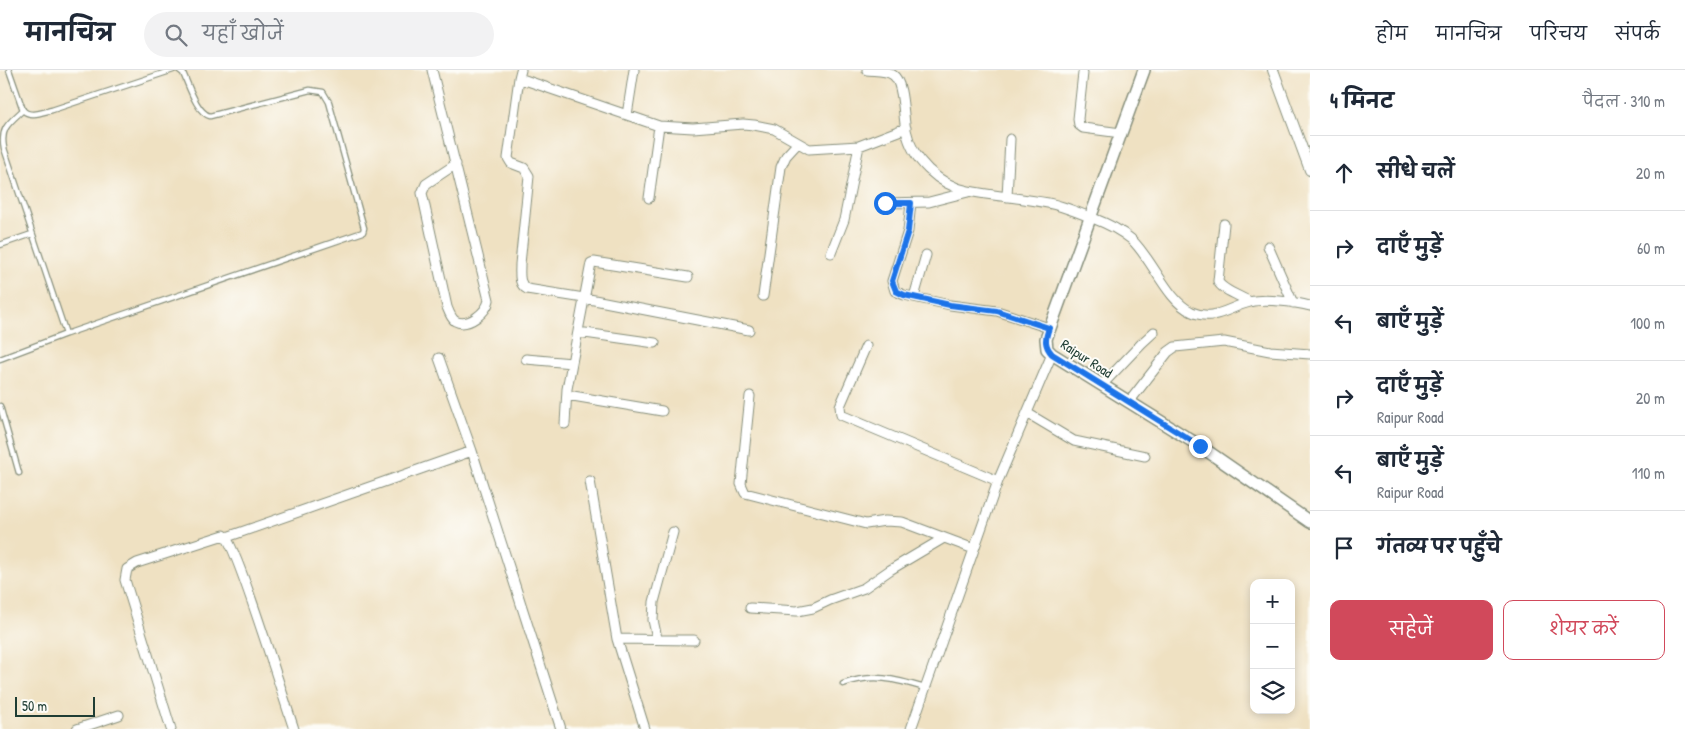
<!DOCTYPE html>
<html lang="hi">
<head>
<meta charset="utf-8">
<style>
	:root { --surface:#fff; --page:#f2f2f3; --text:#1f2937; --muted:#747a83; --line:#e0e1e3; --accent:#d1495b }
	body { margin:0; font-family:"Patrick Hand","Playpen Sans Deva",sans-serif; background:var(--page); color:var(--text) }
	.controls { position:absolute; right:15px; bottom:15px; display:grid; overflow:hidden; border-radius:10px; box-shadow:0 2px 8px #0003 }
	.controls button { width:45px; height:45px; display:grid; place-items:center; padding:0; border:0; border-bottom:1px solid var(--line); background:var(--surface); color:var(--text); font:25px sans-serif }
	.scale { position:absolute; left:15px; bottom:12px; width:80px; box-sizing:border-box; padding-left:5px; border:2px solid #1f3d34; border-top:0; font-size:14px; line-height:18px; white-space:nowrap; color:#1f3d34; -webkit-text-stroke:4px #fdfcf7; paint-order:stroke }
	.stop { position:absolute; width:15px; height:15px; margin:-11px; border:4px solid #1a73e8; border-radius:50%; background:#fff }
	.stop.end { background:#1a73e8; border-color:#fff; box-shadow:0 1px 5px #0008 }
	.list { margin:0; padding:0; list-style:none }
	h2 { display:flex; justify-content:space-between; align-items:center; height:65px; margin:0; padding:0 20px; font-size:21px }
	h2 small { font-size:16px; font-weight:400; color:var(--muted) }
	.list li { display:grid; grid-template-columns:32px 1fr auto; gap:15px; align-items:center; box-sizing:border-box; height:75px; padding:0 20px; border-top:1px solid var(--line) }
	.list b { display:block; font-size:19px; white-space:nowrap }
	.list p { margin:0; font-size:16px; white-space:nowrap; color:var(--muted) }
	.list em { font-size:16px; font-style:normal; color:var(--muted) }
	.actions { display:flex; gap:10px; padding:15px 20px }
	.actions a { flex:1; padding:11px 0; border:1px solid var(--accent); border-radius:10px; text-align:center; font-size:18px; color:var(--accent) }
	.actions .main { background:var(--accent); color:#fff }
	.icon { flex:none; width:28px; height:28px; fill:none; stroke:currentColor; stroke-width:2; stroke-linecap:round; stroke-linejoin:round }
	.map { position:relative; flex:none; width:1310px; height:659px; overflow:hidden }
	header { display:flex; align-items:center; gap:30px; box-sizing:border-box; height:70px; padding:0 25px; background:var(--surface); border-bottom:1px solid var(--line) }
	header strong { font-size:24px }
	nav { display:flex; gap:28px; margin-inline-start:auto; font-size:18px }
	.search { width:350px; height:45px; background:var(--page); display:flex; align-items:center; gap:12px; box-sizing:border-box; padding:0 18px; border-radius:28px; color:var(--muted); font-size:19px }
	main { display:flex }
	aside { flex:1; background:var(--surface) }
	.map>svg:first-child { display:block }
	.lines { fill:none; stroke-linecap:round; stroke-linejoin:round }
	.service-casing { stroke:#878f7b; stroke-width:7 }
	.minor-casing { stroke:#878f7b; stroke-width:11 }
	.tertiary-casing { stroke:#878f7b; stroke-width:12 }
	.secondary-casing { stroke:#878f7b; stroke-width:14 }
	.service { stroke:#fff; stroke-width:4.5 }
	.minor { stroke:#fff; stroke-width:9 }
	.tertiary { stroke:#fff; stroke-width:10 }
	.secondary { stroke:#fff; stroke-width:11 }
	.route { stroke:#1a73e8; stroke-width:6 }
	.labels { text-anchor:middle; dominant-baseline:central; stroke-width:4; stroke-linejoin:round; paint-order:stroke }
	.street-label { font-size:14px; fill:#1f3d34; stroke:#fdfcf7 }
</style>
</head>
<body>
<header>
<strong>मानचित्र</strong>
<div class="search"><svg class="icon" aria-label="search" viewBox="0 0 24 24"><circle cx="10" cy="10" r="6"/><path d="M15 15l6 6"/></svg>यहाँ खोजें</div>
<nav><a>होम</a><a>मानचित्र</a><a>परिचय</a><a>संपर्क</a></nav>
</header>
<main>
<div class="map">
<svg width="1310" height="659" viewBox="0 0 1310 659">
	<rect width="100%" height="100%" fill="#fdfcf7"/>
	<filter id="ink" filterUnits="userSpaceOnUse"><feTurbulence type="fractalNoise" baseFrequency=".02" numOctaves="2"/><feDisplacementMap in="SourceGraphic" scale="10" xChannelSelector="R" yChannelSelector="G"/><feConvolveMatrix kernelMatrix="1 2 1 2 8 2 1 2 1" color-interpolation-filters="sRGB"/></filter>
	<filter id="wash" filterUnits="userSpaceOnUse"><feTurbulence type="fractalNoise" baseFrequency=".0096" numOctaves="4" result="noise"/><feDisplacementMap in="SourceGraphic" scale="20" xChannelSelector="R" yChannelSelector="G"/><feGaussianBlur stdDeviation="1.12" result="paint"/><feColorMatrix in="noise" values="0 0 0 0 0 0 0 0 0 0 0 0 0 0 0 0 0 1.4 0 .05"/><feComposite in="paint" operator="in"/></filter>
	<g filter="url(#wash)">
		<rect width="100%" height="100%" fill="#efe1c2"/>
	</g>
	<g filter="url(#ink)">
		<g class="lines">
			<defs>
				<path id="service" d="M9,0l14,40c7,8 20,2 29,0l121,-40
					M23,40c-14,13 -23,18 -19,38l62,186
					M0,175l32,-11
					M0,289l66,-25 297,-102 1,-4 -35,-126 -6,-10 -13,-2 -100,26c-13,-3 -21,-30 -27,-43l-4,-3
					M0,336l19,67
					M843,614c30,-11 52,-5 82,4"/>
				<path id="minor" d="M432,0l57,230c-2,12 -21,28 -34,21 -4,-3 -6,-9 -8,-14l-25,-114 4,-9 30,-20
					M521,0l-2,8 140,48 34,2 50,-4 11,1 20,4 35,20 50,-3 47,-18
					M867,0c7,1 20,0 26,5 11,7 10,43 13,55 6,30 33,55 62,61 27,5 54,7 80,12 16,3 31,10 47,16 13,5 25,11 36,20 21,19 36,62 61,73 22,10 37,-5 58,-10 14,-4 45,0 60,4
					M1083,3l-5,46 1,6 4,3 38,5
					M519,8l-11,80 3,5 13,5 5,8 -9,88c0,10 -2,20 7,25l57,9 165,32
					M627,45l7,-45
					M1007,127l3,-58
					M649,128l10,-72
					M885,133l44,-1 39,-10
					M911,133l-3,28 -16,50 3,10 9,4 46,10 47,6 52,17
					M1224,154l-6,57c3,9 23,15 32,21
					M1268,176l25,57
					M831,183l13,-33 15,-74
					M763,226l18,-129 5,-11 11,-12
					M914,227l12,-42
					M578,262l77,11
					M866,276l-26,60 1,9 157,66
					M439,288l33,93 89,278
					M526,289l46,4
					M1102,315l40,-42 12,-11
					M567,325l95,16
					M750,326l-9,88 4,9 121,31 19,-3 17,1 72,27
					M1129,332l39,-50 7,-5 49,-5 46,9 40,3
					M1027,343l47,28 71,15
					M565,354l2,-35 24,-126 3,-1 94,15
					M590,411l27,158 28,90
					M227,467l245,-86
					M750,538l47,3 16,-3 17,-8 34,-12 26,-18 54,-32
					M657,568l-4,-18 1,-18 19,-70
					M617,569l77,1
					M77,659l42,-14
					M171,659l-46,-149 2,-11 10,-6 87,-28c12,8 61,168 70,194
					M911,659l87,-248 54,-127"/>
				<path id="tertiary" d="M1273,0l37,100"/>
				<path id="secondary" d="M1144,0l-98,269 1,10 5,5 148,92 110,76"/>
			</defs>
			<use href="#service" class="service-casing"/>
			<use href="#minor" class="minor-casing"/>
			<use href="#tertiary" class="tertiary-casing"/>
			<use href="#secondary" class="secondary-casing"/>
			<use href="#service" class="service"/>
			<use href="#minor" class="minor"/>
			<use href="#tertiary" class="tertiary"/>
			<use href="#secondary" class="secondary"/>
		</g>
	</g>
	<g class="lines" filter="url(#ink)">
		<path class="route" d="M885,133h26l-3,28 -16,50 4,10 8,4 46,10 47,6 52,17c-4,11 -5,17 3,26l148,92"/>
	</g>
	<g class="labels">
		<g class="street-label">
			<text transform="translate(1087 288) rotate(33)">Raipur Road</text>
		</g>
	</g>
</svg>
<div class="controls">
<button>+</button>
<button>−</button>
<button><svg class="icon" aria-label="layers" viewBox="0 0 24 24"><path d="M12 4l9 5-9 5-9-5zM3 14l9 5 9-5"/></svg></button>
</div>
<div class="scale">50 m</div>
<div class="stop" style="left:885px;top:133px"></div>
<div class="stop end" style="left:1200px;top:376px"></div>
</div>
<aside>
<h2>4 मिनट<small>पैदल · 310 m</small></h2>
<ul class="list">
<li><svg class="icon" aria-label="ahead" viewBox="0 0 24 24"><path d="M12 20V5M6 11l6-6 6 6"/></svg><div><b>सीधे चलें</b></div><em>20 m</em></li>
<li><svg class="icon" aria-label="right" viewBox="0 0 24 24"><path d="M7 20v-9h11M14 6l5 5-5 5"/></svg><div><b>दाएँ मुड़ें</b></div><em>60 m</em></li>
<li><svg class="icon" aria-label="left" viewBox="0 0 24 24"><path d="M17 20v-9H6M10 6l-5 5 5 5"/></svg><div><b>बाएँ मुड़ें</b></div><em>100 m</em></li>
<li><svg class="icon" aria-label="right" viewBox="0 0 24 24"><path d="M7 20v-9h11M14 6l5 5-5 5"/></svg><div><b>दाएँ मुड़ें</b><p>Raipur Road</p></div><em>20 m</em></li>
<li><svg class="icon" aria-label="left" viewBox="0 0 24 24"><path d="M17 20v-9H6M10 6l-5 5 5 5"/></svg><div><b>बाएँ मुड़ें</b><p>Raipur Road</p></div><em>110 m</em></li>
<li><svg class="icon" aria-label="arrive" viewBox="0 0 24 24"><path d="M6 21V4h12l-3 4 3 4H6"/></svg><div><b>गंतव्य पर पहुँचे</b></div></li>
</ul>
<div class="actions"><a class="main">सहेजें</a><a>शेयर करें</a></div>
</aside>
</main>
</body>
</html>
